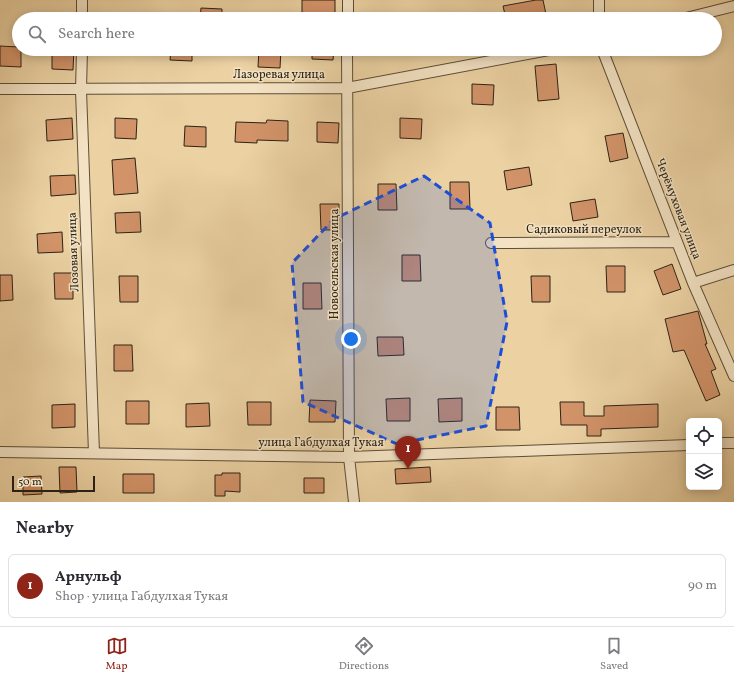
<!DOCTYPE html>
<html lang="en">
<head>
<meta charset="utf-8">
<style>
	:root { --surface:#fff; --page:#f7f7f7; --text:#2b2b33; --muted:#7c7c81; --line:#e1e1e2; --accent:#8f2418 }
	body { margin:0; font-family:Vollkorn,serif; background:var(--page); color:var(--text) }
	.controls { position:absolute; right:12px; bottom:12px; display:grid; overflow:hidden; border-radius:6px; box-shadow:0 2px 10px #0003 }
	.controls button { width:36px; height:36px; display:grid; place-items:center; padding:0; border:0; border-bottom:1px solid var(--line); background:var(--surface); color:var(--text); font:20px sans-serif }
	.scale { position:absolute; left:12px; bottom:10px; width:83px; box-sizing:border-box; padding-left:4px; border:2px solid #2c2215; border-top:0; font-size:11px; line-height:14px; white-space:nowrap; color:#2c2215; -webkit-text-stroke:3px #f3e2c3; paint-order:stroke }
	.you { position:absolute; left:351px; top:339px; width:14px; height:14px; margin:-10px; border:3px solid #fff; border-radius:50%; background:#1a73e8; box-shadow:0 0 0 6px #1a73e833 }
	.badge { display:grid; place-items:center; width:26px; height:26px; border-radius:50%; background:var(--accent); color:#fff; font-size:13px; font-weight:700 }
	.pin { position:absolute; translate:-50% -33px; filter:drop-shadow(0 1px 2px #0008) }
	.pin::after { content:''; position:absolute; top:21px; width:14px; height:12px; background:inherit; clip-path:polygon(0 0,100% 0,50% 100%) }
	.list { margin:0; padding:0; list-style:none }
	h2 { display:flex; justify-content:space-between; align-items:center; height:52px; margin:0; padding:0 16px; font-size:17px }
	h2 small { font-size:13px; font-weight:400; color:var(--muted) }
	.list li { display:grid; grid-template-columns:26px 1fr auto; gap:12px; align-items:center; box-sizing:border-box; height:64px; margin:0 8px 8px; padding:0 8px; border:1px solid var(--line); border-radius:6px }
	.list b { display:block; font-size:15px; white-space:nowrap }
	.list p { margin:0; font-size:13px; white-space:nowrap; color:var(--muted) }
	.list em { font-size:13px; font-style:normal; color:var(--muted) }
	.icon { flex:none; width:22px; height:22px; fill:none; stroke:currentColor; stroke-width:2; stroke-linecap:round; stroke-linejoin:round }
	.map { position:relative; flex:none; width:734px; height:502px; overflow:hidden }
	.search { position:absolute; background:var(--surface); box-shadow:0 2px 10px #0003; left:12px; right:12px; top:12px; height:44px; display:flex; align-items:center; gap:10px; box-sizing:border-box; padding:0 14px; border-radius:22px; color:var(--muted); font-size:15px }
	.sheet { height:124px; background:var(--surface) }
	nav { display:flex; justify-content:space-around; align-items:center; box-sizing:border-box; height:56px; border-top:1px solid var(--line); background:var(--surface); font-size:11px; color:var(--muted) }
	nav a { display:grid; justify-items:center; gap:2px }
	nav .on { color:var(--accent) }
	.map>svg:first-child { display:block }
	.building { fill:#d29369; stroke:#2c2215 }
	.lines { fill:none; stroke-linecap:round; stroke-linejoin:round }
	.street-casing { stroke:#5c4e38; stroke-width:12 }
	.street { stroke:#f3e2c3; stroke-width:10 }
	.marked { fill:#1d4ed8; fill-opacity:0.2; stroke:#1d4ed8; stroke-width:3; stroke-dasharray:8 5; stroke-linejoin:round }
	.labels { text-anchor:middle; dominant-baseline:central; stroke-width:3; stroke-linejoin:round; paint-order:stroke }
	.street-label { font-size:12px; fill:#2c2215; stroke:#f3e2c3 }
</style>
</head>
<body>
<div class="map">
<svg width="734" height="502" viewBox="0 0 734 502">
	<rect width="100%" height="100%" fill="#ecd2a3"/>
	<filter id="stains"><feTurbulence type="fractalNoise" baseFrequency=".005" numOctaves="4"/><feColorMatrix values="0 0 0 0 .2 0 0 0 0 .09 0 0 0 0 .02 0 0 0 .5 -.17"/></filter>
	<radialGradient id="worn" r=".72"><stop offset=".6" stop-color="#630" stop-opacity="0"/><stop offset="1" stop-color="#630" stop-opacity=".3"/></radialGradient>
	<path class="building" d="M302,0h33v16l-33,1z
		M536,0h7l4,19h-41l-3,-13z
		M201,8l21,1v10h-22z
		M0,46l19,1v2h2v18l-21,-1z
		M52,49h22l-1,21 -21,-1z
		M171,49h21v12l-22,-1z
		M259,49h22l-1,19 -22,-1z
		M312,49h22l-1,11 -21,-1z
		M556,64l3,35 -21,2 -3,-35z
		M472,84l22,1 -1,20 -21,-1z
		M72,118l1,21 -26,2 -1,-21z
		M115,118l22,1 -1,20 -21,-1z
		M400,118l22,1 -1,20 -21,-1z
		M267,120l21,1v20l-31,-1v3l-22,-1 1,-20 30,1z
		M317,122l22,1 -1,20 -21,-1z
		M185,126l21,1v20l-22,-1z
		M623,133l5,25 -18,4 -5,-26z
		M135,158l3,35 -24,2 -2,-35z
		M529,167l3,18 -25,5 -3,-19z
		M75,175l1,19 -25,2 -1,-20z
		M450,182h19l1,27h-20z
		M378,184h18l1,26h-19z
		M595,199l3,18 -25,4 -3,-18z
		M320,204h19v26h-18z
		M140,212l1,20 -25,1 -1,-20z
		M62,232l1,20 -25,1 -1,-19z
		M402,255h18l1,26h-19z
		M672,264l9,25 -18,6 -9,-24z
		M606,266h19v26h-18z
		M54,273h19v26h-18z
		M0,275h12l1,25 -13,1z
		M119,276h19v26h-18z
		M531,276h19v26h-18z
		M303,283h18l1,26h-19z
		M698,311l9,33h-2l11,25 -5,2 9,24 -14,6 -22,-51 -11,2 -8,-33z
		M377,337h26l1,18 -26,1z
		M114,345h18l1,26h-19z
		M410,398v23h-23l-1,-22z
		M462,398v23l-23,1 -1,-23z
		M310,400l26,1 -1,21h-26z
		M126,401h23v23h-23z
		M247,402h24v23h-23z
		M560,402h24v14h20v-10l54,-2v23l-57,2v7h-14v-11h-26z
		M209,403l1,23 -24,1v-23z
		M75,404v23l-23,1v-23z
		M496,407h23l1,23h-24z
		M59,467h17l1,25 -17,1z
		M430,467l1,15 -35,2 -1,-15z
		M222,473h18v19l-15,-1v5h-10v-21h7z
		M123,474h31v19h-31z
		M41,476l1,18 -19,1v-18z
		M304,478h20v15h-20z"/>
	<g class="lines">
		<defs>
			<path id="street" d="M82,19v-19
				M348,19v-19
				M599,19v-19
				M682,19l52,-13
				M82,49l-1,41 13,363
				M347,49l2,408 5,45
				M602,49l91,234 41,93
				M0,89l347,-1 207,-39
				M491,243l186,-1
				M693,283l41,-13
				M719,443h15
				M0,452l349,5 340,-12"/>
		</defs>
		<use href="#street" class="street-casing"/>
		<use href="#street" class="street"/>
	</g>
	<path class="marked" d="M424,176l66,47 17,99 -21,104 -89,18 -94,-42 -11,-139 42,-44z"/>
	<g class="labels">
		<g class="street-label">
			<text x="279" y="75">Лазоревая улица</text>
			<text transform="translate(678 209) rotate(69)">Черёмуховая улица</text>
			<text x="584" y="230">Садиковый переулок</text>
			<text transform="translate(74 252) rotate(-92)">Лозовая улица</text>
			<text transform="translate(335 264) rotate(-90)">Новосельская улица</text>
			<text x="321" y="443">улица Габдулхая Тукая</text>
		</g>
	</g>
	<rect width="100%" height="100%" filter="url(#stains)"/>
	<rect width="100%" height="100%" fill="url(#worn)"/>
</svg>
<div class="controls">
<button><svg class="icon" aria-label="locate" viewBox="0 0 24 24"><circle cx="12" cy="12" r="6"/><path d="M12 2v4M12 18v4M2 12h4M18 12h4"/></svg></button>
<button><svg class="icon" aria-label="layers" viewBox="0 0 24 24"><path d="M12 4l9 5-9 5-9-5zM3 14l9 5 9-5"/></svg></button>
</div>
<div class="scale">50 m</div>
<div class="you"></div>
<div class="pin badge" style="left:408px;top:469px">1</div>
<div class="search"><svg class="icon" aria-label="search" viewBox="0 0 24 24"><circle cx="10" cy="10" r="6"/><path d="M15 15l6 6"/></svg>Search here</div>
</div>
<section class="sheet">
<h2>Nearby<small></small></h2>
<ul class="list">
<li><span class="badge">1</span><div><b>Арнульф</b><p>Shop · улица Габдулхая Тукая</p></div><em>90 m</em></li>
</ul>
</section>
<nav>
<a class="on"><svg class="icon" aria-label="map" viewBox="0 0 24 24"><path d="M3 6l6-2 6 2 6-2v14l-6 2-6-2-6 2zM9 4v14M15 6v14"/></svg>Map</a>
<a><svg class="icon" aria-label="directions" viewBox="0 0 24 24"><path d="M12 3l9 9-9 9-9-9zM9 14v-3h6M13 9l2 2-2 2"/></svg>Directions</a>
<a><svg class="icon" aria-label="saved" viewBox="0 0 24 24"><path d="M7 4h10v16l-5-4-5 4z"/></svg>Saved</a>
</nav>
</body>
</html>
